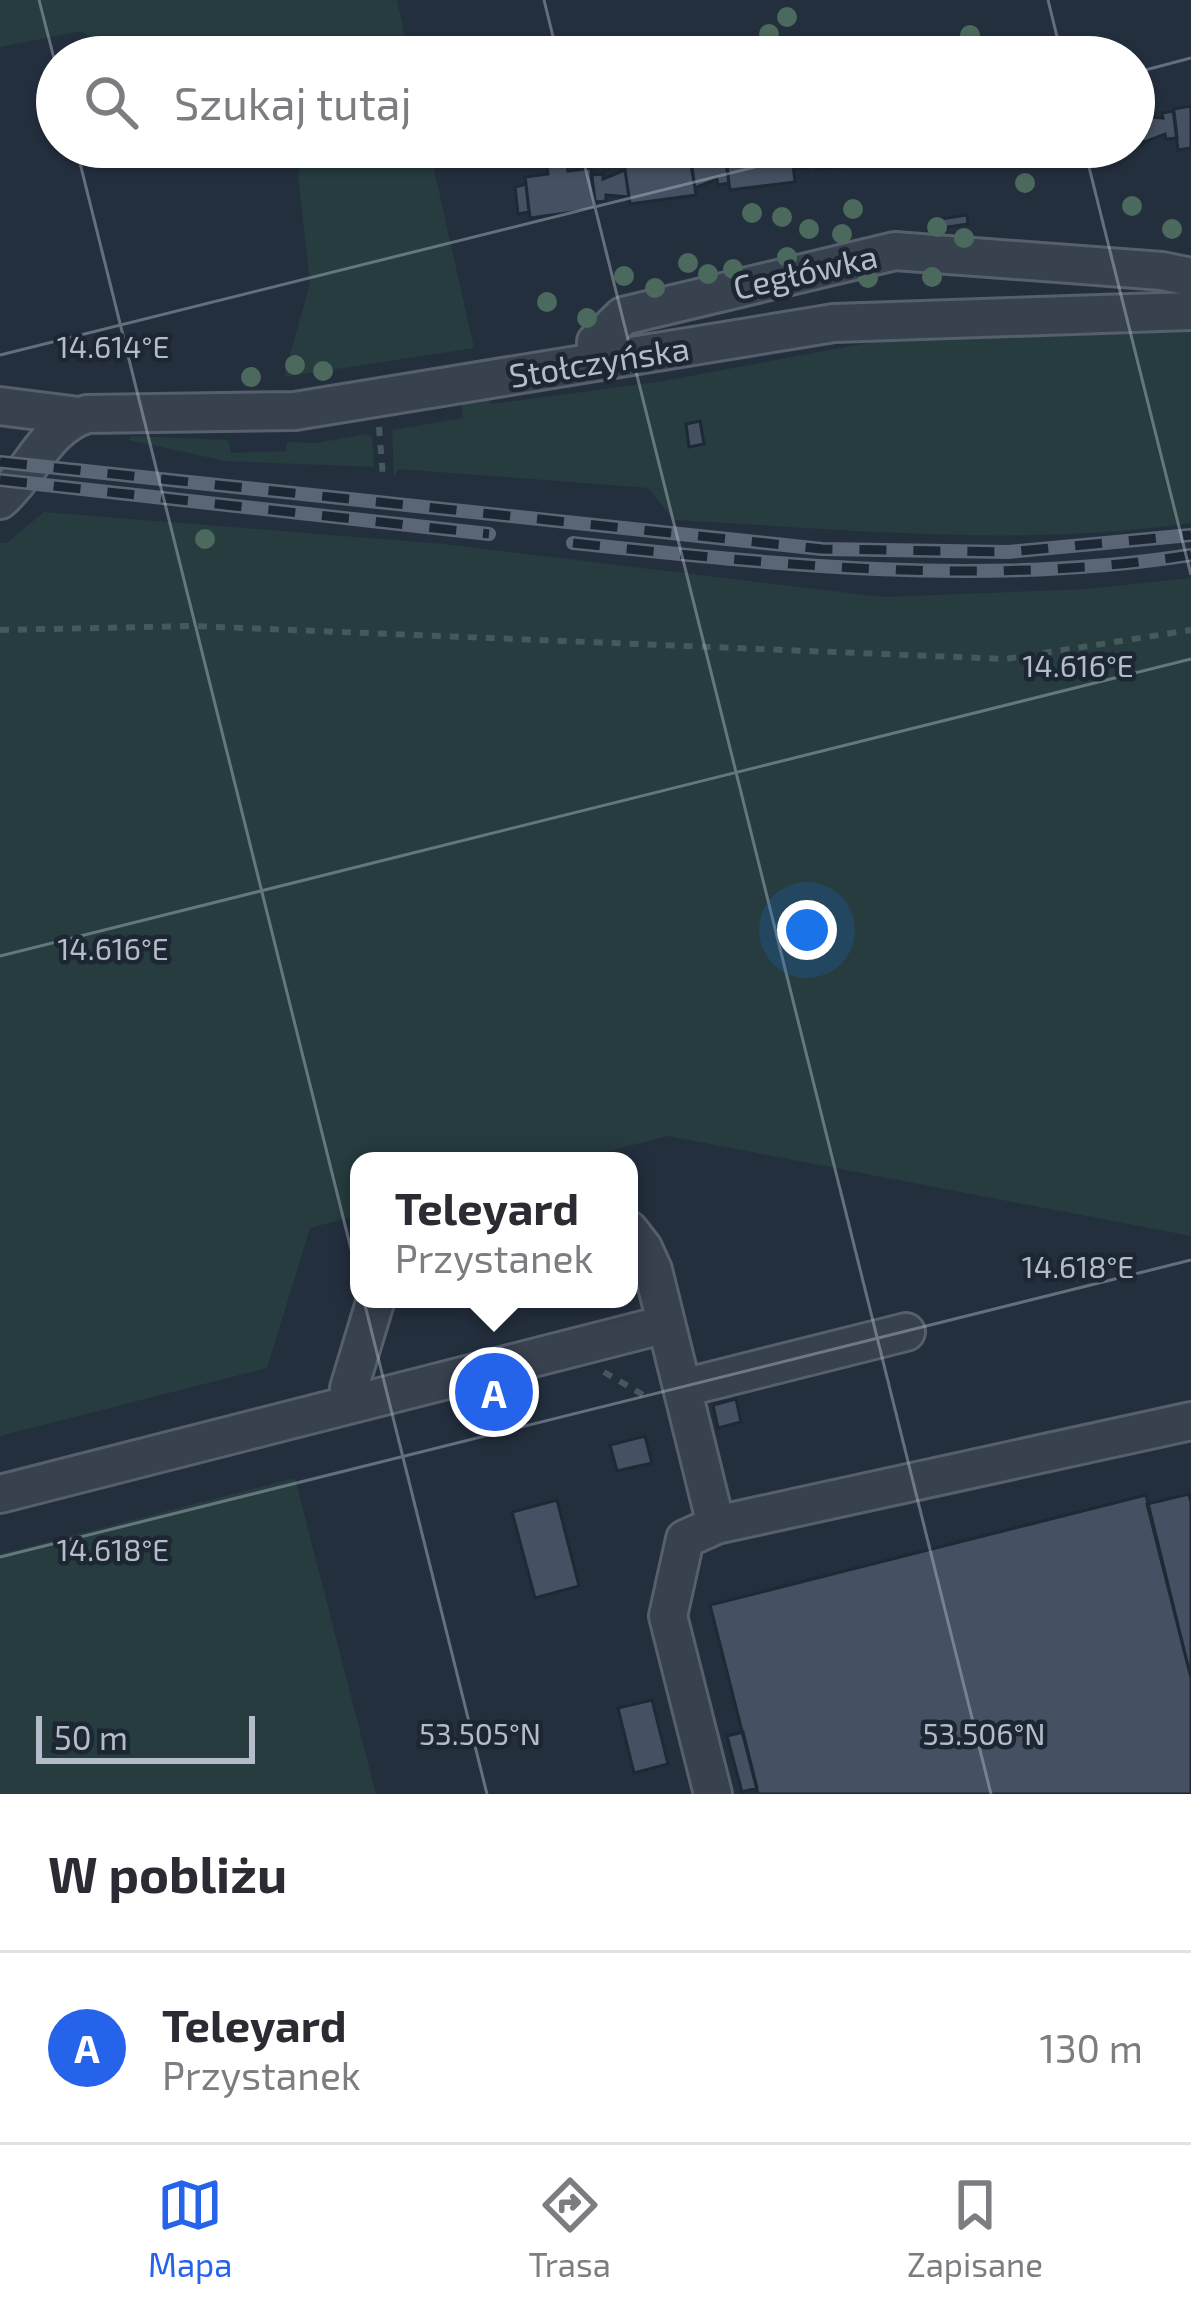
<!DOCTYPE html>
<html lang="pl">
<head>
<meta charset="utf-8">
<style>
	:root { --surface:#fff; --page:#f2f2f3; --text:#2b2b33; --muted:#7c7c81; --line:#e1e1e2; --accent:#2563eb }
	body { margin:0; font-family:"Exo 2",sans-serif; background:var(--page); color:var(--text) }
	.scale { position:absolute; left:36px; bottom:30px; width:219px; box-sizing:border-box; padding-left:12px; border:6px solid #b4bcc9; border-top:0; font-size:33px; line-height:42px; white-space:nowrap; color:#b4bcc9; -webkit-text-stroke:9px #1d2633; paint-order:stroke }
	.you { position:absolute; left:807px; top:930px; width:42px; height:42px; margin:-30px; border:9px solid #fff; border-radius:50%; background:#1a73e8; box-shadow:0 0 0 18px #1a73e833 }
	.badge { display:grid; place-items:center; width:78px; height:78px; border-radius:50%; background:var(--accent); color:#fff; font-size:39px; font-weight:700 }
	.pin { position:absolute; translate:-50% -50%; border:6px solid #fff; box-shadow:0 3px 12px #0006 }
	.popup { position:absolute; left:350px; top:1152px; width:288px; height:156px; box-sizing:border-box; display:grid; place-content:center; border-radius:24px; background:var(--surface); filter:drop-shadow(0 3px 9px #0005); font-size:39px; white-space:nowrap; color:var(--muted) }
	.popup b { font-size:45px; color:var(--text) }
	.popup::after { content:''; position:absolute; left:50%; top:100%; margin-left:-24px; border:24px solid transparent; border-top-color:var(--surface) }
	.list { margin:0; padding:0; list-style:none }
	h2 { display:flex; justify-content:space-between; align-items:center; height:156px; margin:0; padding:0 48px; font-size:51px }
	h2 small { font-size:39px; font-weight:400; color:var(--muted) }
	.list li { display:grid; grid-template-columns:78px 1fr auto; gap:36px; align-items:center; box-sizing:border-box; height:192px; padding:0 48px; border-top:3px solid var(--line) }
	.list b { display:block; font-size:45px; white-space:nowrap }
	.list p { margin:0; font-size:39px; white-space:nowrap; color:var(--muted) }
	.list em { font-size:39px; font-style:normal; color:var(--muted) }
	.icon { flex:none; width:66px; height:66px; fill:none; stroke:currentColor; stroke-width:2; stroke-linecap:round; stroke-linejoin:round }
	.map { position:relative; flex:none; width:1191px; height:1794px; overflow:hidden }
	.search { position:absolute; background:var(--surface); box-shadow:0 3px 9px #0004; left:36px; right:36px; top:36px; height:132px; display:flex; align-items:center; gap:30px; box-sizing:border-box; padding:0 42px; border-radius:66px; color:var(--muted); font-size:45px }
	.sheet { height:348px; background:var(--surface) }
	nav { display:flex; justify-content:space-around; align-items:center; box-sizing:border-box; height:168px; border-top:3px solid var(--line); background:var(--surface); font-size:33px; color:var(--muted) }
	nav a { display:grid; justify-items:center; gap:6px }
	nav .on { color:var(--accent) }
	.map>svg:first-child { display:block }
	.green { fill:#263c3f }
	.building { fill:#455162; stroke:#1f2835; stroke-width:3 }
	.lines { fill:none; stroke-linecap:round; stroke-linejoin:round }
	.minor-casing { stroke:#565f6c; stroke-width:42 }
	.path { stroke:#44595c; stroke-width:6; stroke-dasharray:9 9; stroke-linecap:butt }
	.minor { stroke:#38414e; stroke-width:36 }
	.rail-casing { stroke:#5a6575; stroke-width:14 }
	.rail { stroke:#1d2633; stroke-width:9; stroke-dasharray:27; stroke-linecap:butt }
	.tree { fill:#4b6a5d }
	.ticks { fill:none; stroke:#b4bcc9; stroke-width:3; stroke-opacity:0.45 }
	.labels { text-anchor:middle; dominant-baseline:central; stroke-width:9; stroke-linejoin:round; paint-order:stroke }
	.street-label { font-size:33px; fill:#b4bcc9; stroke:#1d2633 }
	.ticks-label { font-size:30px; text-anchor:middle; fill:#b4bcc9; stroke:#1d2633; stroke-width:9; stroke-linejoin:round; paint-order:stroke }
</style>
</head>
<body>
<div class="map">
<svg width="1191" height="1794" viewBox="0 0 1191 1794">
	<rect width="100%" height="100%" fill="#242f3e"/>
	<path class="green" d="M0,0h397l12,57h-133l-19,-18 -155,5 -21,-13 -81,16z
		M306,147h123l45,201 -190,29 26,-94 -12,-108z
		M1191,330v193c-171,25 -346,6 -517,-3l-26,-32 -250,-19 -4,9 -2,-48 71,-12 -2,-17 27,-5 2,8 168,-22 220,-41z
		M367,434l5,3 2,30 -149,-6 -96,-21 2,-4 97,4 3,13 55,-2 1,-9 29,1z
		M44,512l400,32 438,53 204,-8 105,-11v658l-523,-100 -97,25h-212v54l-49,13 -43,140 -267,68v-893h7z
		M295,1478l81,316h-376v-240z"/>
	<path class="building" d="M1134,104h4l5,41 -9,1z
		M1191,106v42l-13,2 -5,-41z
		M1174,111l3,27 -11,1 -1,-5 -23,9 -3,-27 24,2 -1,-5z
		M740,147h51l4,35 -65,8 -6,-41z
		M791,147h23l2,19 -22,3z
		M814,147h137l1,3 -50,7 -1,-6 -17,2 -18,3v6l-18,4 -32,3z
		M974,147h67v1l-65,9z
		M666,150l1,7 23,-3 6,41 -66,9 -6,-41 23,-3 -1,-8z
		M726,156l3,27 -11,2 -1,-6 -22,9 -5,-28 12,-1 2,6z
		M567,165l1,6 23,-3 5,41 -66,9 -5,-41 23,-3 -1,-7z
		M625,170l4,27 -23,-2v6l-11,1 -4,-27 12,-1v5z
		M526,184l3,28 -11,2 -3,-27z
		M967,215l1,9 -27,4 -1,-9z
		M700,421l4,23 -15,3 -3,-23z
		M736,1399l5,23 -23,6 -5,-23z
		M645,1436l7,27 -35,8 -7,-26z
		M1189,1494l2,9v175l-44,-174z
		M1146,1495l45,183v116h-433l-48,-189z
		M557,1500l22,86 -44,12 -23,-86z
		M652,1700l16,64 -34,9 -16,-65z
		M743,1732l14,56 -15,4 -15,-56z"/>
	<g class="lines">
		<defs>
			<path id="minor" d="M597,361l-1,-19 27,-26 272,-65 267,20 29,6
				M0,406l79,10
				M0,500c32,-28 44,-72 87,-86l208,-3 539,-88 357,-12
				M629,1230l14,18 10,22 63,255
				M683,1388l223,-56
				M351,1404l-2,-16 27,-89
				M0,1494l666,-170
				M713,1794l-45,-178 17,-77 31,-14 475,-104"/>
		</defs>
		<use href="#minor" class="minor-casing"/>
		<path class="path" d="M379,427l4,50
			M0,630l194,-4 812,33 185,-29
			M604,1372l46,27"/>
		<use href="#minor" class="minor"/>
		<defs>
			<path id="rail" d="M0,462l822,87 186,3 183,-17
				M0,480l489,54
				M573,543c206,22 411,44 618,12"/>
		</defs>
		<use href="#rail" class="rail-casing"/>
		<use href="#rail" class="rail"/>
	</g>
	<g class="tree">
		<circle cx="787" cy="17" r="10"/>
		<circle cx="769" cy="34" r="10"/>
		<circle cx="970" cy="35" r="10"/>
		<circle cx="950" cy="46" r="10"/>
		<circle cx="1025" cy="183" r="10"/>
		<circle cx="1132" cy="206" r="10"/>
		<circle cx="853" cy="209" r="10"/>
		<circle cx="752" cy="213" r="10"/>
		<circle cx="782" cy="217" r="10"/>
		<circle cx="937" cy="227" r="10"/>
		<circle cx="809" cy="229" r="10"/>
		<circle cx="1172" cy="229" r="10"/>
		<circle cx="842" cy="234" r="10"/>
		<circle cx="964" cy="238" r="10"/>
		<circle cx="787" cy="257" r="10"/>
		<circle cx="688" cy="263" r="10"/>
		<circle cx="733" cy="269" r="10"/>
		<circle cx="708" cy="274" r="10"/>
		<circle cx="624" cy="276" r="10"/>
		<circle cx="932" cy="277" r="10"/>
		<circle cx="868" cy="278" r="10"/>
		<circle cx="655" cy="288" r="10"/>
		<circle cx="547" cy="302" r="10"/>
		<circle cx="587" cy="318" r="10"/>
		<circle cx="295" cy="365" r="10"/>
		<circle cx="323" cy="371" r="10"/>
		<circle cx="251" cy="377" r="10"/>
		<circle cx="205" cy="539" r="10"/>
	</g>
	<path class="ticks" d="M39,0l18,70M544,0l14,57M1048,0l14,57M1134,73l57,-15M76,147l411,1647M580,147l411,1647M1084,147l107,428M0,355l835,-208M0,956l1191,-297M0,1557l1191,-297"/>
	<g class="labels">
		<g class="street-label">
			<text transform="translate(805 271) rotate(-13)">Cegłówka</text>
			<text transform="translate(599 361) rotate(-9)">Stołczyńska</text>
		</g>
	</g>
	<g class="ticks-label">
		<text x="113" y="358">14.614°E</text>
		<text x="1078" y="677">14.616°E</text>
		<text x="113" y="960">14.616°E</text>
		<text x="1078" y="1278">14.618°E</text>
		<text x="113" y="1561">14.618°E</text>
		<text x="480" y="1745">53.505°N</text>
		<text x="984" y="1745">53.506°N</text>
	</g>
</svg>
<div class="scale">50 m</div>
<div class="you"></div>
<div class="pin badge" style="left:494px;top:1392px">A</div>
<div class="popup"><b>Teleyard</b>Przystanek</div>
<div class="search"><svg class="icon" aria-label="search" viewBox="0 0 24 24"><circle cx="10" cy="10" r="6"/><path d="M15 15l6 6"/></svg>Szukaj tutaj</div>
</div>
<section class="sheet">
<h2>W pobliżu<small></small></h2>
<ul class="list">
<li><span class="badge">A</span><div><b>Teleyard</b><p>Przystanek</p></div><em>130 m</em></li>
</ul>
</section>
<nav>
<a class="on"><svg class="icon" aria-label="map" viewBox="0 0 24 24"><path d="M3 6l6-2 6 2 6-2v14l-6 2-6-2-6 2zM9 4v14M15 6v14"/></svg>Mapa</a>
<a><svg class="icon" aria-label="directions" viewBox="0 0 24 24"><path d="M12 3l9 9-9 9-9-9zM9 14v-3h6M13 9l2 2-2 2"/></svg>Trasa</a>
<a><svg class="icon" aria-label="saved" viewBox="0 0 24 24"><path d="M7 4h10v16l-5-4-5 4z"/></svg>Zapisane</a>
</nav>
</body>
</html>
